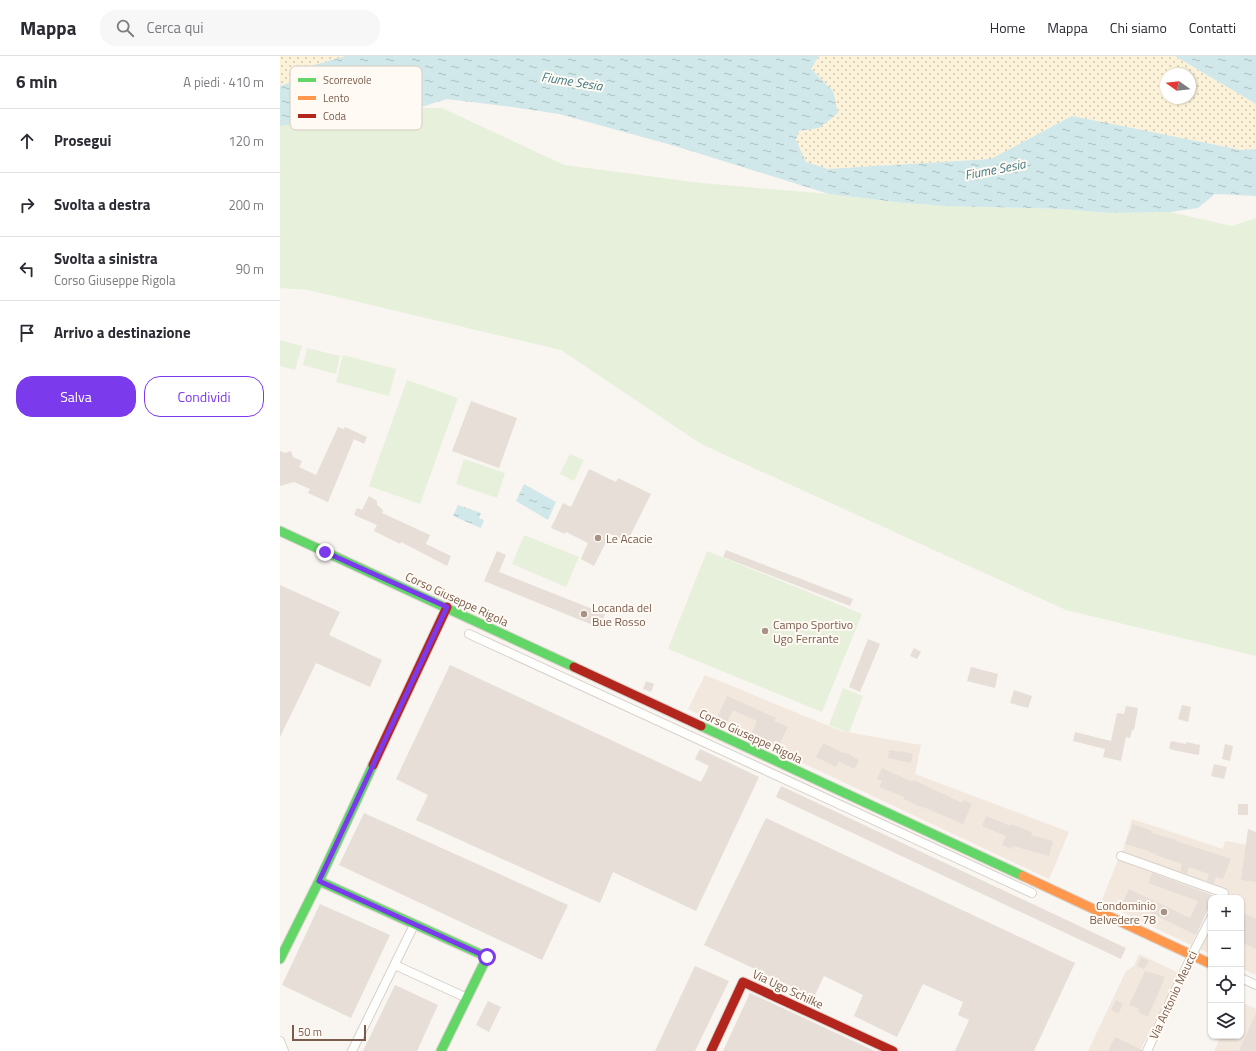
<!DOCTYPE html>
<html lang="it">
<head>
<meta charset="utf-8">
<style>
	:root { --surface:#fff; --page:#f7f7f7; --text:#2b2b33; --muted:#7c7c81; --line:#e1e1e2; --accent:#7c3aed }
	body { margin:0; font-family:"Titillium Web",sans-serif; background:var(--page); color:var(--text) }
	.controls { position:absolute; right:12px; bottom:12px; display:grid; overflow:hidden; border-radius:8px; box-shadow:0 1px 3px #0004 }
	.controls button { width:36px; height:36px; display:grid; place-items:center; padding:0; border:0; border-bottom:1px solid var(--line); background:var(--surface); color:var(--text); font:20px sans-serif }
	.compass { position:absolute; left:880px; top:12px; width:36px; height:36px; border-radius:50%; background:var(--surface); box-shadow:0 1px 3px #0004; rotate:285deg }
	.scale { position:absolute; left:12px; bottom:10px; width:74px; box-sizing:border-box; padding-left:4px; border:2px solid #7a5c4d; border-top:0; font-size:11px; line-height:14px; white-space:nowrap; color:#7a5c4d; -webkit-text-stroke:3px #fffaf3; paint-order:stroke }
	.stop { position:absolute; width:12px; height:12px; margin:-9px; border:3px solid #7c3aed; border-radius:50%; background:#fff }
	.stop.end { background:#7c3aed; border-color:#fff; box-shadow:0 1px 4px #0008 }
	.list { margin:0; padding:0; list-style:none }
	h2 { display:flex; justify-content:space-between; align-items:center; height:52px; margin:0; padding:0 16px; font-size:17px }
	h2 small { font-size:13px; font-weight:400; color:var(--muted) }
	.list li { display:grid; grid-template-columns:26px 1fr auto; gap:12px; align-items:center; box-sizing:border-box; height:64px; padding:0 16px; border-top:1px solid var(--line) }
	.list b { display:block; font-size:15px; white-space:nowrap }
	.list p { margin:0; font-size:13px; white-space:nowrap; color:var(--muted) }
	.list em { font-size:13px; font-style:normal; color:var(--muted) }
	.actions { display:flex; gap:8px; padding:12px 16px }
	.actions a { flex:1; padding:9px 0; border:1px solid var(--accent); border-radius:16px; text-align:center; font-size:14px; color:var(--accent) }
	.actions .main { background:var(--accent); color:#fff }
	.icon { flex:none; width:22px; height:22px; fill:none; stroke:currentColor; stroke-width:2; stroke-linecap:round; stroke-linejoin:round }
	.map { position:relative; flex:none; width:976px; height:995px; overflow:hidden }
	header { display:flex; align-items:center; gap:24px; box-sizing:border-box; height:56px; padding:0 20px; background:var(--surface); border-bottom:1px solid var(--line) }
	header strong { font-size:19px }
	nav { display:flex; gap:22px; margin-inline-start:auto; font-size:14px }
	.search { width:280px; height:36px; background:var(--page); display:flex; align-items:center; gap:10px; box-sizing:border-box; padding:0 14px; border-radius:16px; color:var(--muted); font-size:15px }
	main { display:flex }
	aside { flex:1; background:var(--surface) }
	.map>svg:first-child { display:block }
	.residential { fill:#f2e8de }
	.green { fill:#e7f0db }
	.sand { fill:url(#sand-dots); fill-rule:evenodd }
	.water { fill:url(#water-ripples) }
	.building { fill:#e6ded7 }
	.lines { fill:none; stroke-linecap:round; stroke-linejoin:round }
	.street-casing { stroke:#d7d1cb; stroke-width:10 }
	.fast-casing { stroke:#d9d2cb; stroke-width:11 }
	.slow-casing { stroke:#d9d2cb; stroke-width:11 }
	.jam-casing { stroke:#d9d2cb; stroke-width:11 }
	.street { stroke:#fefefd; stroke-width:8 }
	.fast { stroke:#63d668; stroke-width:9 }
	.slow { stroke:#ff974d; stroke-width:9 }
	.jam { stroke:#b3261e; stroke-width:9 }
	.route { stroke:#7c3aed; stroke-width:5 }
	.poi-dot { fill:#a69286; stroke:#fffaf3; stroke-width:1.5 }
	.labels { text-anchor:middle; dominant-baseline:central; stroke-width:4; stroke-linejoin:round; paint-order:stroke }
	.poi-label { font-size:12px; fill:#7a5c4d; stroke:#fffaf3; text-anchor:start }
	.street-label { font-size:12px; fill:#7a5c4d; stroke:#fffaf3 }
	.water-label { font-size:13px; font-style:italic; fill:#437c86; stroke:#fffaf3 }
	.key { fill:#fffaf3; stroke:#d7cbc1; stroke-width:1 }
	.key-label { font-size:11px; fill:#7a5c4d }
</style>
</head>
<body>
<header>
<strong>Mappa</strong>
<div class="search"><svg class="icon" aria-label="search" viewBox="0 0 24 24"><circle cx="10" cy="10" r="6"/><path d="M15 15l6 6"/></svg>Cerca qui</div>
<nav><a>Home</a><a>Mappa</a><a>Chi siamo</a><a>Contatti</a></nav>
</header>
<main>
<aside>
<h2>6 min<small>A piedi · 410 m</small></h2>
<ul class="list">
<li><svg class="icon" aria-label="ahead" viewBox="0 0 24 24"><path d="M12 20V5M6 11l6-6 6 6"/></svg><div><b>Prosegui</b></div><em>120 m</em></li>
<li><svg class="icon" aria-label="right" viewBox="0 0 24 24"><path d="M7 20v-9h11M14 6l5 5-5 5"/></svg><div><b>Svolta a destra</b></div><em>200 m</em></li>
<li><svg class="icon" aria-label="left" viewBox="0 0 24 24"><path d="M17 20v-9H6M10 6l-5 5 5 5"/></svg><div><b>Svolta a sinistra</b><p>Corso Giuseppe Rigola</p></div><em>90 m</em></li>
<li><svg class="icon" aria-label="arrive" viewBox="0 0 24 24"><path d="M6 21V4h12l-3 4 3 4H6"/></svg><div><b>Arrivo a destinazione</b></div></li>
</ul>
<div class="actions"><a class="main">Salva</a><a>Condividi</a></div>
</aside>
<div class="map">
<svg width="976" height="995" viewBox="0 0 976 995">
	<defs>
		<pattern id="sand-dots" width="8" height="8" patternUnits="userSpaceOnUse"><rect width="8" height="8" fill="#fbf2d9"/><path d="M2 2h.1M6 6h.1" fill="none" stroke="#d0c7b2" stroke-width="1.8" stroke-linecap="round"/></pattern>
		<pattern id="water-ripples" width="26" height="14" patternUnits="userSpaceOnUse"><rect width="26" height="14" fill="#d0e8ea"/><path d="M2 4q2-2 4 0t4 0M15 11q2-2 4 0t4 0" fill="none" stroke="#aebfc0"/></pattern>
	</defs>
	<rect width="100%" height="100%" fill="#f9f5f0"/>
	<path class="residential" d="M425,619l136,56 80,14 -6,29 154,58 -20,47 -361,-170z
		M852,763l91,30 2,-8 31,5v129l-15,-7v-70h-17l4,-7 -106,-38z
		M838,804l85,31 11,5v2h-3v5l-20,42 -90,-43z
		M931,867v31l-13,-6z
		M859,898l40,19 -39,78h-52l38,-80 8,-5z
		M961,946l15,7v42h-42l7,-15h20z"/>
	<path class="green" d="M56,52h106l122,57 137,18 128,11 75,9 40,3 119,3 46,4 61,-1 62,14 24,-8v438l-190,-46 -365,-166 -140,-94 -253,-60 -28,-2v-162l31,-4z
		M0,284l22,6 -7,24 -15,-4z
		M27,292l33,8 -4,18 -33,-9z
		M63,299l53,14 -7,27 -53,-14z
		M127,324l51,18 -38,106 -51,-18z
		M290,398l14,6 -10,21 -14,-7z
		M184,403l41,14 -8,25 -41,-14z
		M244,479l55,22 -13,30 -54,-23z
		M427,495l155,63 -40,98 -154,-63z
		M563,632l20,8 -14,37 -20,-8z"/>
	<path class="sand" d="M0,0h66l-32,9 -10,12 -24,9z
		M539,0h356l81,48v45l-15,1 -169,-34 -81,43 -163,10 -22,-7 -10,-22 3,-9 20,-3 14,-37 -22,-22zM886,18h24v24h-24z"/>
	<path class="water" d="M66,0h473l-8,13 22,22 5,22 -19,15 -20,3 -3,9 10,22 22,7 163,-10 81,-43 169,34 15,-1v47l-41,-2 -17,14 -28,4 -61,1 -46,-4 -119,-3 -40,-3 -75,-9 -154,-48 -116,-32 -47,-7 -65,-8 -29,9h-82l-25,14 -31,4v-40l24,-9 10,-12z
		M895,0h81v48z
		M244,428l32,18 -8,18 -32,-19z
		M178,449l23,8 -2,5 5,2 -3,8 -28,-12z"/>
	<path class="building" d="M191,345l46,17 -18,50 -47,-17z
		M58,371l6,2 1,-2 22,10 -3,7 -10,-5 -26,63 -20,-9 2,-4 -16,-7 -14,4v-35l5,2 6,-2 2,6 9,4 -3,6 17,8z
		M309,413l27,13 2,-4 33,16 -24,48 -17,-8 -16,32 -13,-7 7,-16 -22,-11 -1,2 -14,-6 12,-25 8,4z
		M89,440l8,5v4l6,5 -1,3 48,22 -4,9 25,12 -4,10 -46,-24 -1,2 -26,-13 3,-6 -23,-10 3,-7 5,2z
		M446,494l127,49 -3,7 -127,-49z
		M217,495l9,4 -7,17 106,42 -5,14 -116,-47z
		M0,529l60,27 -11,23 53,25 -12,27 -54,-24 -36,74z
		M588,583l12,5 -20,48 -11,-5z
		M634,592l7,4 -4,7 -7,-3z
		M170,609l251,117 8,-16 -14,-7 5,-10 59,28 -63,134 -83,-39 -13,31 -184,-83 12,-25 -32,-16z
		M691,611l27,7 -3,14 -28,-7z
		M366,625l8,3 -3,8 -8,-3z
		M734,634l18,6 -4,12 -18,-5z
		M447,640l49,22 -2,3 14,6 -10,20 -27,-12 6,-14 -24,-11 -7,14 -10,-4z
		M902,649l9,2 -3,15 -10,-3z
		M846,650l12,2 -4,22h-2l-2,8 -4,-1 -5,24 -18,-4 2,-8 -32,-8 2,-9 36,9 6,-28 7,1z
		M891,685l15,3v-2l14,3 -1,9 -1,1 -25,-5 -4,-2z
		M543,687l22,11v-2l14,8 -5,9 -15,-8 -3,6 -20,-10z
		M945,688l8,2 -3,15 -8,-2z
		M609,694l12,2 1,-1 11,3 -2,9 -23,-5z
		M934,708l13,3 -3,12 -13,-3z
		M602,712l30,14 2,-2 48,23 2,-3 8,4 -9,20 -40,-17v1l-19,-9v-2l-25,-10 3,-6 -5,-2z
		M501,730l345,162 -5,11 -345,-162z
		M958,748h10v11h-10z
		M84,757l204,92 -26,55 -203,-95z
		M706,760l24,10 1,-2 21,8 -1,3 22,6 -4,15 -36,-10 -1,3 -10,-4 4,-9 -24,-10z
		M486,762l309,145 -41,88h-79l14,-31 -11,-5 5,-13 -40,-18 -26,53 -43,-21 9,-21 -39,-19 -10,21 -110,-52z
		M853,768l19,7 -1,2 26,7 -1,1 55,18 -8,20 -7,-2 -2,7 -7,-3 2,-7 -20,-7 -2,7 -7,-3 2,-7 -26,-9v-1l-7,-2v-1l-24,-7z
		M968,773l8,3v50l-15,-2z
		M872,817l62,23v2h-3v5l-15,32 -62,-30 -4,8 -10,-5 9,-19 61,29 8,-17 -50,-18z
		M40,848l70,31 -39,83 -69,-33z
		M961,856l15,7v30l-15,-7z
		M861,901l8,4 -5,8 -7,-3z
		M415,910l34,15 -34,70h-40z
		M865,915l20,6 -17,40 -10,-5 1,-3 -10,-4z
		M115,929l43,20 -21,46h-54z
		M470,937l125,58h-152z
		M836,944l7,4 -5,10 -7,-4z
		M208,945l13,6 -12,25 -13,-7z
		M976,957v38h-17z
		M835,981l27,13v1h-34z"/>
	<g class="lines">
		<defs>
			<path id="street" d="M189,578l563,259
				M841,800l103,37 -3,5
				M115,909l72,33
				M961,922l15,7
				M0,985l4,10
				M72,995l62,-126
				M867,995l45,-96 19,-37"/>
			<path id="fast" d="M0,475l294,136
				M421,670l322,150
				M39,825l168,76 -46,94
				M0,903l39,-78 54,-116"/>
			<path id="slow" d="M743,820l188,88"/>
			<path id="jam" d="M294,611l127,59
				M93,709l74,-158
				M431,995l32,-69 150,69"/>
		</defs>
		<use href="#street" class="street-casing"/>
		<use href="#fast" class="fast-casing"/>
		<use href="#slow" class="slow-casing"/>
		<use href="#jam" class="jam-casing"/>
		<use href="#street" class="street"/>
		<use href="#fast" class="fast"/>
		<use href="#slow" class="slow"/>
		<use href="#jam" class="jam"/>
	</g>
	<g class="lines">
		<path class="route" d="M45,496l122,55 -128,274 168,76"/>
	</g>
	<g class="poi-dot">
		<circle cx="318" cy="482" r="4"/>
		<circle cx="304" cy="558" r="4"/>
		<circle cx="485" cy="575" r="4"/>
		<circle cx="884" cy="856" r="4"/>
	</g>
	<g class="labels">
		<g class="poi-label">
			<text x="326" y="482">Le Acacie</text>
			<text x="312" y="551">Locanda del<tspan x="312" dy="14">Bue Rosso</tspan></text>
			<text x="493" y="568">Campo Sportivo<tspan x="493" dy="14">Ugo Ferrante</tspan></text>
			<text x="876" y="849" text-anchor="end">Condominio<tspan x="876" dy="14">Belvedere 78</tspan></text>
		</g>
		<g class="street-label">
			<text transform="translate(177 543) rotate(25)">Corso Giuseppe Rigola</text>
			<text transform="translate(471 680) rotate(25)">Corso Giuseppe Rigola</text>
			<text transform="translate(508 933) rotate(25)">Via Ugo Schilke</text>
			<text transform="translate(893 939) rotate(-65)">Via Antonio Meucci</text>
		</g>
		<g class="water-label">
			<text transform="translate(292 25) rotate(9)">Fiume Sesia</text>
			<text transform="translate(715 113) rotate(-11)">Fiume Sesia</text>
		</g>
	</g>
	<rect x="10" y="10" width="132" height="64" rx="6" class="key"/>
	<rect x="18" y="22" width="18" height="4" fill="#63d668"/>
	<rect x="18" y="40" width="18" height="4" fill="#ff974d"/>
	<rect x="18" y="58" width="18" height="4" fill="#b3261e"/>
	<g class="key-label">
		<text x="43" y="28">Scorrevole</text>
		<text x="43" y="46">Lento</text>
		<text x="43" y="64">Coda</text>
	</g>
</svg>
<div class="controls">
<button>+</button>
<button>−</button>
<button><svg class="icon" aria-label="locate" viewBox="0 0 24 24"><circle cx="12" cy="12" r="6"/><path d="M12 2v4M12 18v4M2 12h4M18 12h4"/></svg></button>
<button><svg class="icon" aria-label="layers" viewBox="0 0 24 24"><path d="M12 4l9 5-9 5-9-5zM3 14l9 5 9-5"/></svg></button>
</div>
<svg class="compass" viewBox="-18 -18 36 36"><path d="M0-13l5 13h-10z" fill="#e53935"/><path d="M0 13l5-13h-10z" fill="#7c7c81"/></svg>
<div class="scale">50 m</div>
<div class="stop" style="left:207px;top:901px"></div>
<div class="stop end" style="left:45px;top:496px"></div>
</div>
</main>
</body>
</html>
